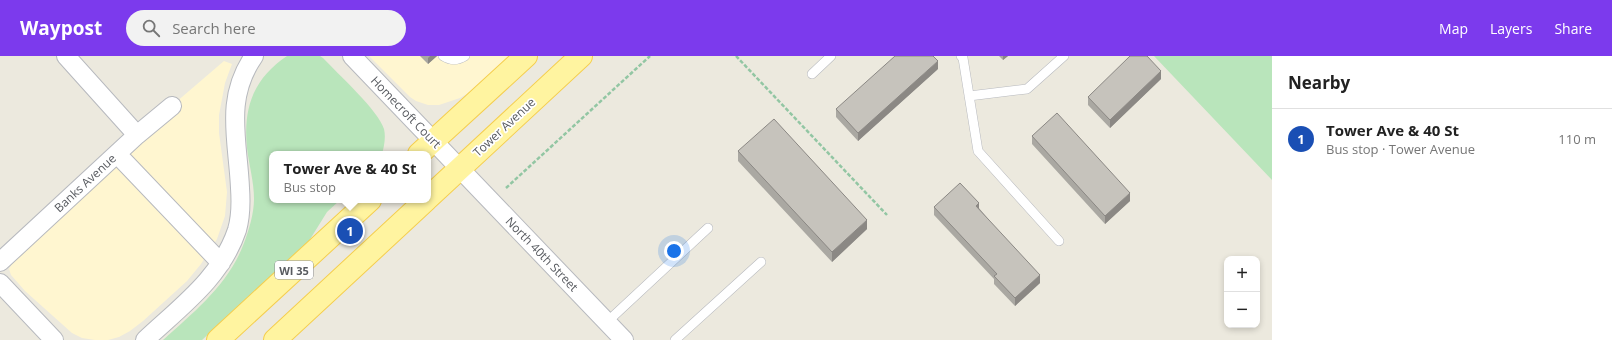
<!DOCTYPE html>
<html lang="en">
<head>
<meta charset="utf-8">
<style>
	:root { --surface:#fff; --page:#f2f2f2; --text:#222; --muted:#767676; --line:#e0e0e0; --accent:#7c3aed }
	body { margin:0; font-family:"Open Sans",sans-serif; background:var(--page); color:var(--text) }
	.controls { position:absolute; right:12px; bottom:12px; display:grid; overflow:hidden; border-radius:8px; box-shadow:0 2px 6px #0003 }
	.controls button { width:36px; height:36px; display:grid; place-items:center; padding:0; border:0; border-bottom:1px solid var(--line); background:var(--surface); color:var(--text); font:20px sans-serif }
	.you { position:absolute; left:674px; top:195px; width:14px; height:14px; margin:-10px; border:3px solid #fff; border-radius:50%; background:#1a73e8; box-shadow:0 0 0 6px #1a73e833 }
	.badge { display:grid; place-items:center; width:26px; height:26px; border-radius:50%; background:var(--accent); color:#fff; font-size:13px; font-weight:700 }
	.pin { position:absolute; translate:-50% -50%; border:2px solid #fff; box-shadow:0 1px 4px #0006 }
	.popup { position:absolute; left:269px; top:95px; width:162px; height:52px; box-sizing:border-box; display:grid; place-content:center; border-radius:8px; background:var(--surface); filter:drop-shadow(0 1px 3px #0005); font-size:13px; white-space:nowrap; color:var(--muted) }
	.popup b { font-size:15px; color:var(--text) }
	.popup::after { content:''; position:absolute; left:50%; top:100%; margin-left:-8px; border:8px solid transparent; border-top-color:var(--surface) }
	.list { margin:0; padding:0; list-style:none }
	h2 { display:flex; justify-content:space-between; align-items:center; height:52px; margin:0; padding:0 16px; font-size:17px }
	h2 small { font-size:13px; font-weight:400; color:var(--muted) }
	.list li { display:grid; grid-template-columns:26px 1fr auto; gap:12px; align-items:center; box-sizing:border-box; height:60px; padding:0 16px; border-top:1px solid var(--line) }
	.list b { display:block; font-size:15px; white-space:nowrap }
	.list p { margin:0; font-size:13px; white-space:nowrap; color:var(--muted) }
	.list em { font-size:13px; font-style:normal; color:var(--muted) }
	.icon { flex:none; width:22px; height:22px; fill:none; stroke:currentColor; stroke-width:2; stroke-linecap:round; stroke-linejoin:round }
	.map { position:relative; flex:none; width:1272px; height:284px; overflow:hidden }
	header { display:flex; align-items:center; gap:24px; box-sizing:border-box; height:56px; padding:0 20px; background:var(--accent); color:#fff }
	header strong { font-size:19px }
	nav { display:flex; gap:22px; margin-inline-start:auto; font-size:14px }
	.search { width:280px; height:36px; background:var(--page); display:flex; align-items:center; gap:10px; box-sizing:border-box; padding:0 14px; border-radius:22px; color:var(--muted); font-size:15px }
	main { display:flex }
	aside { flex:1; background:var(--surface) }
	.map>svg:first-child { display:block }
	.commercial { fill:#fff6d0 }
	.green { fill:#b9e5bb }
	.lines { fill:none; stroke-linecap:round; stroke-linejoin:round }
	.service-casing { stroke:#b7b9be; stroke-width:10 }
	.minor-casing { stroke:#b7b9be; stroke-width:20 }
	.primary-casing { stroke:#f5ce4e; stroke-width:24 }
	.path { stroke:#92c6a3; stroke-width:2.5; stroke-dasharray:4 2; stroke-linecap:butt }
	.service { stroke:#fff; stroke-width:9 }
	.minor { stroke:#fff; stroke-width:18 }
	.primary { stroke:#fff4a0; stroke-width:22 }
	.wall { fill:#aaa8a2 }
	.shaded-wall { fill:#8b8884 }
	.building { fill:#c6c3bc; stroke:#8b8884 }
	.labels { text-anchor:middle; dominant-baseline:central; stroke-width:3.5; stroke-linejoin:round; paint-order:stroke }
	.shield { fill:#fff; stroke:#8a8c90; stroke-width:1 }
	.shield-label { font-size:11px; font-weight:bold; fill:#585b60 }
	.street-label { font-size:12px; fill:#585b60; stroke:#fff }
</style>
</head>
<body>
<header>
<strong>Waypost</strong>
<div class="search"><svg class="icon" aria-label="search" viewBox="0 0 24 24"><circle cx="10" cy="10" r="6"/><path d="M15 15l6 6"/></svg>Search here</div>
<nav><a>Map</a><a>Layers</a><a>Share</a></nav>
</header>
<main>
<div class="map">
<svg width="1272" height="284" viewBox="0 0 1272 284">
	<rect width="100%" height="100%" fill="#ece9de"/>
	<path class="commercial" d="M369,0h142l-41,36 -10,6 -21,7h-11l-12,-4 -6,-4z
		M224,5l8,3 -7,19 -6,32v18l8,59 -2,24 -8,23 -16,25 -14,17 -44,40 -13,10 -11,6 -11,3h-13l-13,-2 -10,-5 -47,-42 -14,-16 -2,-6 3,-5 163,-161z"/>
	<path class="green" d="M287,0h33l3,2c14,15 56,53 61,71 2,8 0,18 -2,25h-110v46h68l-13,12 -18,29 -107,99h-39c31,-28 66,-56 81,-97 5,-13 10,-30 10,-44 0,-17 -5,-34 -7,-51 -4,-40 6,-69 40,-92z
		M1154,0h118v124z"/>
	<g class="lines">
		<defs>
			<path id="service" d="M443,0c8,5 14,5 22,0
				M961,0l2,2 15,93 81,90
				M812,18l19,-18
				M969,40l58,-7 37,-33
				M607,266l101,-94
				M675,284l86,-78"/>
			<path id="minor" d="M66,0l71,79
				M352,0l272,284
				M117,98l104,109
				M0,206l137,-127 35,-29
				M0,227l54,57
				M145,284c35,-33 76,-62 92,-110 4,-14 4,-28 3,-42 -2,-48 -16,-89 14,-132"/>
			<path id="primary" d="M419,98l107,-98
				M428,142l153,-142
				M218,284l152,-140
				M275,284l151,-140"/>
		</defs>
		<use href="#service" class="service-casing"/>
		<use href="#minor" class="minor-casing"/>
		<use href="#primary" class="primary-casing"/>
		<path class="path" d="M736,0l151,159
			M506,132l144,-132"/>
		<use href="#service" class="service"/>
		<use href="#minor" class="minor"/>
		<use href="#primary" class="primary"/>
	</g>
	<path class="wall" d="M420,0h17l-9,8z
		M999,0h9l-5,4z
		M938,13l-80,72 -22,-24v-8z
		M1161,23l-51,49 -22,-23v-8z
		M1032,80l98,65 -25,23 -73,-80z
		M738,95l129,78 -35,33 -94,-101z
		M934,151l45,1 61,75 -25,23 -21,-22v-5l-60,-64z"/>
	<path class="shaded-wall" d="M430,0h7l-9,8v-6z
		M1003,0h5l-5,4z
		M938,5v8l-80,72v-8z
		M1161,15v8l-51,49v-8z
		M1130,137v8l-25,23v-8z
		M979,147v8l-3,-5z
		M867,164v9l-35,33v-10z
		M1040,219v8l-25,23v-8z"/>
	<path class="building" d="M895,0h38l5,5 -80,72 -22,-24z
		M1130,0h17l14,15 -51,49 -22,-23z
		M1057,57l73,80 -25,23 -73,-80z
		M774,63l93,101 -35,32 -94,-101z
		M960,127l19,20 -3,3 64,69 -25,23 -21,-22 3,-2 -63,-67z"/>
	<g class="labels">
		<rect class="shield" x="275" y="205" width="38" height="18" rx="3"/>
		<g class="shield-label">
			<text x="294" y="214">WI 35</text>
		</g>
		<g class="street-label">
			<text transform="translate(406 56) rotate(46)">Homecroft Court</text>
			<text transform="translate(504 71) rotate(-43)">Tower Avenue</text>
			<text transform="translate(85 127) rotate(-43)">Banks Avenue</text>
			<text transform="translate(542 198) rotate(46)">North 40th Street</text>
		</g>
	</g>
</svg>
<div class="controls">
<button>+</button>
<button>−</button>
</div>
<div class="you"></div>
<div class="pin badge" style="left:350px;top:175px;background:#1a4fb4">1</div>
<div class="popup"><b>Tower Ave &amp; 40 St</b>Bus stop</div>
</div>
<aside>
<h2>Nearby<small></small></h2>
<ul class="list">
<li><span class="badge" style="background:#1a4fb4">1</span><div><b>Tower Ave &amp; 40 St</b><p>Bus stop · Tower Avenue</p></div><em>110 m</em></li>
</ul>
</aside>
</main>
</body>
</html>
